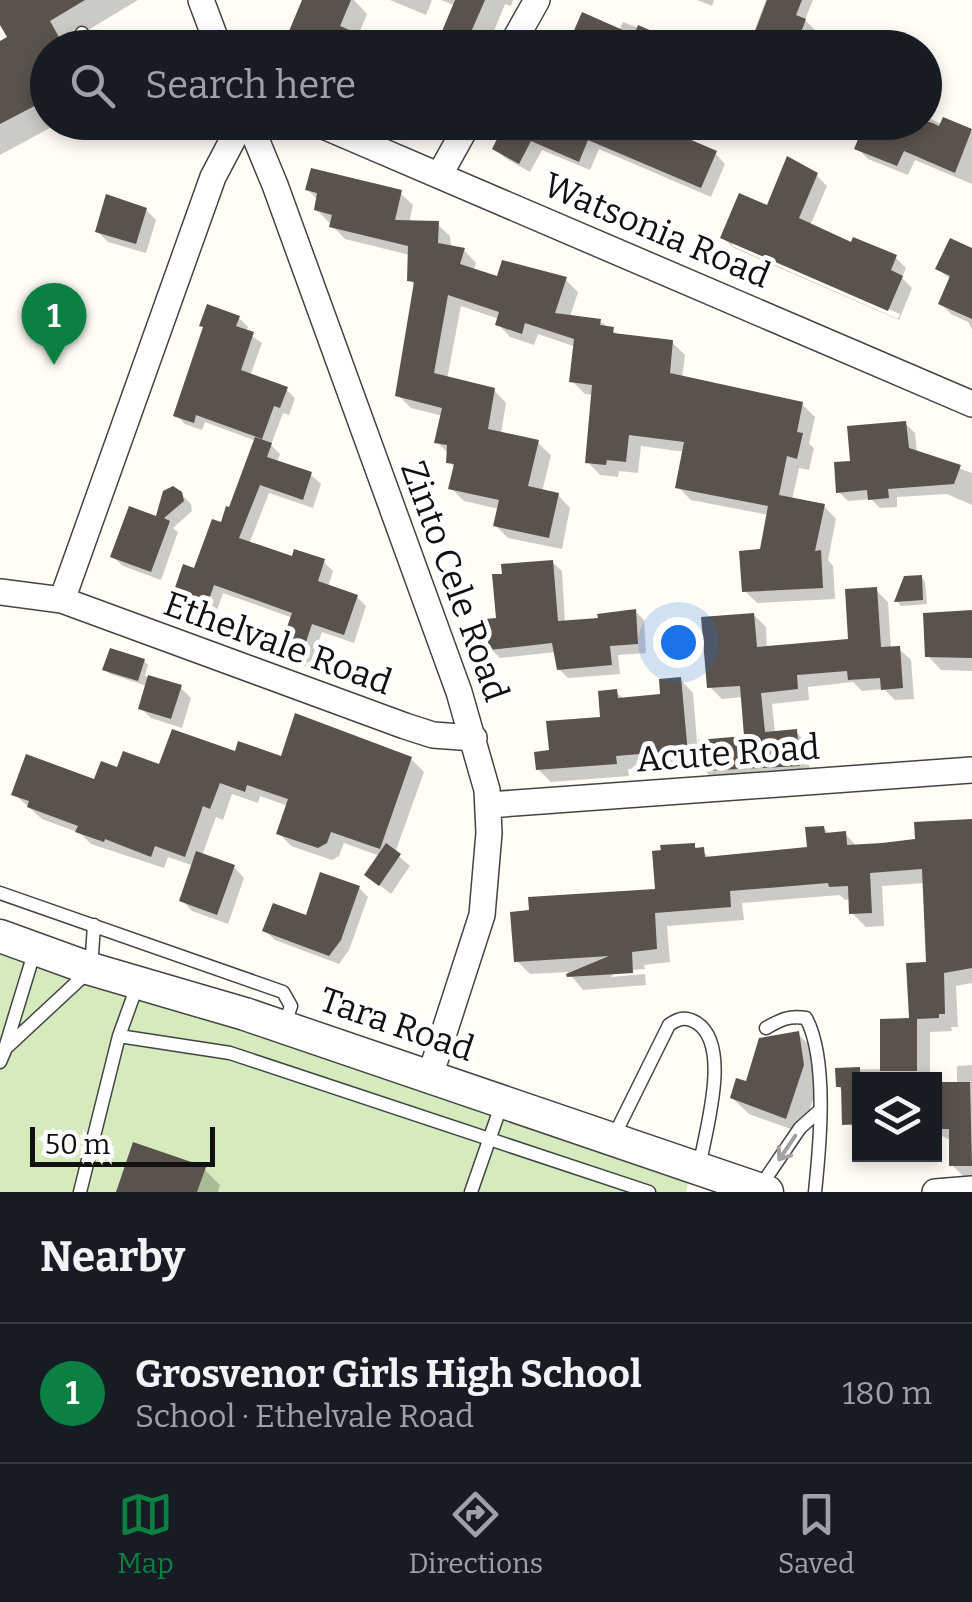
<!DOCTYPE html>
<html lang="en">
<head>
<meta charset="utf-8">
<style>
	:root { --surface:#171b24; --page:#20242c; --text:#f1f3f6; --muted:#9ea1a6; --line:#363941; --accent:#0b8043 }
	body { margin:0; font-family:Bitter,serif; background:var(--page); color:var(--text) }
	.controls { position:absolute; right:30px; bottom:30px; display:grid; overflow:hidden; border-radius:0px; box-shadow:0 5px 15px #0003 }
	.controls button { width:90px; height:90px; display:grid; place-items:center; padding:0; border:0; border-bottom:2px solid var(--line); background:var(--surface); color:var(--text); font:50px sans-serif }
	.scale { position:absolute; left:30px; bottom:25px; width:185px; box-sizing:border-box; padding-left:10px; border:5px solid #111; border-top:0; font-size:28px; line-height:35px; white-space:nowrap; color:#111; -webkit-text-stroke:8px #fff; paint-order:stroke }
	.you { position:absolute; left:678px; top:642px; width:35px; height:35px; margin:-25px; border:8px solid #fff; border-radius:50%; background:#1a73e8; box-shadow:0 0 0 15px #1a73e833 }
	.badge { display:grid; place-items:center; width:65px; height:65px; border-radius:50%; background:var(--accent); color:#fff; font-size:32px; font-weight:700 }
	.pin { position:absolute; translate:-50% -82px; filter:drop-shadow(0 2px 5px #0008) }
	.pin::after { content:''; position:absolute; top:52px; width:35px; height:30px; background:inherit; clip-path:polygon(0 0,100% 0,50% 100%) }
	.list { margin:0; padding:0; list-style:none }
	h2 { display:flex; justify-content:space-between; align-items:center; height:130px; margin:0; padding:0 40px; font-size:42px }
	h2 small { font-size:32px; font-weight:400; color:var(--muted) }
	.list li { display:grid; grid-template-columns:65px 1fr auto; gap:30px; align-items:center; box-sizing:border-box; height:140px; padding:0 40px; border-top:2px solid var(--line) }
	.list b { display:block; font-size:38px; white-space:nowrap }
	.list p { margin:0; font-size:32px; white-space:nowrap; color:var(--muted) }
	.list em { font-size:32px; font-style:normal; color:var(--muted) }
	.icon { flex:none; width:55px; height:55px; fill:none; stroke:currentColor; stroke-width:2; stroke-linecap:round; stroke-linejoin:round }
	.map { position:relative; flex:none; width:972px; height:1192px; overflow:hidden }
	.search { position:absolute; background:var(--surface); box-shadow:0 5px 15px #0003; left:30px; right:30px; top:30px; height:110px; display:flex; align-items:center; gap:25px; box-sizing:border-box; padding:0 35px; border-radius:55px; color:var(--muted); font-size:38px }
	.sheet { height:270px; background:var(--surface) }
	nav { display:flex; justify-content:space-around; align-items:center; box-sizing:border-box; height:140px; border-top:2px solid var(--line); background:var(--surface); font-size:28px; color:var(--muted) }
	nav a { display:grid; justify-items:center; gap:5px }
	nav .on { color:var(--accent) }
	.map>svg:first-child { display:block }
	.green { fill:#d5ebbd }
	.shadow { fill:#0003; fill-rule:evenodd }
	.building { fill:#5a524d }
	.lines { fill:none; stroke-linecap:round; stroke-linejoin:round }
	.service-casing { stroke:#444; stroke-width:15 }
	.minor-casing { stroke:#444; stroke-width:28 }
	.tertiary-casing { stroke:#444; stroke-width:35 }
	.service { stroke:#fff; stroke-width:12 }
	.minor { stroke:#fff; stroke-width:25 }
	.tertiary { stroke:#fff; stroke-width:32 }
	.oneway { stroke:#a0a0a0 }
	.labels { text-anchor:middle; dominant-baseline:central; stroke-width:10; stroke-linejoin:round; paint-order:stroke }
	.street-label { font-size:35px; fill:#111; stroke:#fff }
</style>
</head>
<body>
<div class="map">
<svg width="972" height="1192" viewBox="0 0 972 1192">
	<rect width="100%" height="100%" fill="#fffdf5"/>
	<path class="green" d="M0,928l691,242 -5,22h-686z"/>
	<path class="shadow" d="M0,0h138l-70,42 3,6h-23v74h13l-61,33v-111l10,-6 -10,-18z
		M305,0h49l13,14 -9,22 26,12h-107l6,-13 6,3z
		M390,0h42l-6,15z
		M441,0h72l-2,6 -6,-2 -18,44h-49l18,-42z
		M697,0h17l-2,6z
		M766,0h47l-8,20 10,10 -7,18h-29l-16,-7 -9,-9z
		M623,22l58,23 -50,3 -12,-17z
		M924,116l18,8 2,-4 28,12v52l-57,-24 -7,15 -40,-16 -11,-11 3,-8 -42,-17 -3,7 -17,-8h126z
		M420,122h29l-3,6 -9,2z
		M506,122l209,31 10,11 -14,33 -112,-48 -9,21 -48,-20 -12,22 -25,-14 -10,-10z
		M816,175l11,11 -17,40 43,19 42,12 11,11 -4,10 10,10 -13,32 -165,-72 -11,-10zM732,241l168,73 -2,5 -166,-73z
		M308,190l92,3 13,12 -4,18 28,1 13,12 1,9 13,5 12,13 -2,6 25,10h66l13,13 -8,25 30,4 20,15 52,6 13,13 -3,23 120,26 13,13 -6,27 5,4 -5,22 -10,-2 -7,32 32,6 12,13 -8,41 5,6 2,33 -78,4 -12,-12 17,-40 7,-36 -78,-15 -13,-13 7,-35 -44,-6 -3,27 -19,-2 -1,6 -18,-2 -12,-13 5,-67 -8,-1 -13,-13 4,-34 -38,-13 -4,11 -24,-8 -12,-13 1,-5 -38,-13 -14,73 47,11 12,13 -5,31 37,9 13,12 -9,37 16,3 12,13 -8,41 -54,-11 -12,-12 3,-17 -35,-8 -13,-13 4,-20 -6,-6v-8l-12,-12 6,-26 -32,-8 -13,-13 18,-108 -6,-7v-25l-65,-16 -29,-30 2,-9z
		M146,210l10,10 -10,33 -38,-11 -11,-11z
		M972,251v78l-4,-7 -17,-8 -10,-10 10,-24 -13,-11z
		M239,318l9,9 -2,5 16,11 -12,33 36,13 9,9 -6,17 -6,-2 -12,32 9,9 -3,9 34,12 10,9 -8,24 -44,-15 -20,51 44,15 31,3 9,9 -5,16 29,10 9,9 -12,37 -32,-11 -13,36 -19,-7 -10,-9 13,-34 -70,-25 -10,29 -13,-5 -4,12 -18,-6 -9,-10 62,-103 25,-69 -51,-19 -3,8 -17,-6 -9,-9z
		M905,423l10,10 2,20 55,20v32l-25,-11 -50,3v10l-17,1 -9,-9 -23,2 -9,-9 13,-29z
		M181,494l10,10 1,7 -19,17 5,4 -17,48 -38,-14 -10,-9 44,-38z
		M552,562l10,9 3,52 35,-2 35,-10 9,9 2,33 -28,2 2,19 -52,4 -9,-9 -4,-17 -55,6 -9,-9 7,-29z
		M921,577l4,5 2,22 -26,2 -4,-5z
		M876,590l12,12 3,47h8l12,11 3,39 -19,1 -11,-11 -22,2 -9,-9 -45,5 1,13 -37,4 3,29 21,-1 12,12 2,33 -96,5 -12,-16 -22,2 -4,-4 -48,5 1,7 -78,6 -13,-13 14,-16 51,-34 13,-27 9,8 38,-3 17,-18 13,14 4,49 50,-3 -4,-42 -21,2 -12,-12 44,-72 12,12 1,22 84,-8z
		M972,614v57l-31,-1 -13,-14z
		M144,661l4,4 -3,11 35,11 11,11 -9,30 -31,-10 -10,-10 6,-22 -37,-12 -5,-4z
		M237,754l45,5h129l13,13 -29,81 15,13 -19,28 -24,-19 13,-19 -36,-13 -5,13 -7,4 -41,-14 -12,-13 9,-27 -28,-10 -2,7 -26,-9 -9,26 -7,-3 -14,39 32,11 10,11 -16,46 -36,-13 -10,-11 12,-34 -26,-9 -4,11 -73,-24 -11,-11 -38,-14 -28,-25 82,-11 23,-12 42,-4z
		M972,822v161l-16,3 2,41h-7l1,4 -22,1v48h-70v54l-15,-14 -1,-28 -6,-6v-16l44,-1 29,-48 18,-57 -4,-81 -43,3 2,40 -18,1 -14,-14 -1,-14 -6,1 -5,-5 -98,8 2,17 -77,6 3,36 -26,3 1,4 -28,2 -6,6 34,-3 1,11 -63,5 -15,-18 -38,2 -14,-14 142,-69 36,-45 18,13 97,-9 15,-22 6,7 15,-1 13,13 60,-6z
		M359,888l9,9 -19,53 -10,14 -64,-24 -10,-9 43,-12z
		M798,1034l16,16 5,32 -17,51 -53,-19 -17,-16z
		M972,1065v113h-7l-13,-13v-24l-18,-9v-48l23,1v-19z
		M204,1169l16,16 -2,7h-99z"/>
	<path class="building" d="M0,0h85l-35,21 15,27h-17v51l-48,25v-83l7,-4 -7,-12z
		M302,0h49l-11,26 51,22h-109z
		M455,0h30l-21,48h-29z
		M767,0h35l-6,15 10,4 -11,29 -41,-14z
		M582,12l52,23 4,-10 53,23h-89l-30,-13z
		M943,117l29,12 -17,44 -51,-22 -7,15 -43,-17 11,-27h65l9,4z
		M487,122h162l68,29 -16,37 -113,-48 -9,22 -48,-21 -12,23 -27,-15 10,-20z
		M787,156l31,17 -19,45 52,24 2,-5 44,18 -6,15 12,6 -15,35 -168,-73 19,-45 28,12z
		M311,168l91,22 -7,30 44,1 -1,22 27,5 -5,16 37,12 5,-16 65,17 -12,36 46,6 -1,6 14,2 -1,6 60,7 -3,33 133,29 -6,30 6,1 -6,26 -10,-3 -8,39 46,9 -10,47 6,-1 2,38 -81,4 -3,-41 21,-2 8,-43 -93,-18 9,-46 -55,-7 -3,27 -19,-2 -1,5 -21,-2 7,-78 -23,-3 5,-43 -49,-16 -3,11 -27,-9 4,-13 -51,-17 -14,78 61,15 -7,41 51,11 -11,46 31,7 -10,45 -56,-12 6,-26 -51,-11 6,-25 -8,-1 1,-18 -13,-2 8,-35 -47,-12 19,-114 -7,-1 1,-35 -79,-19 3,-12 -18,-5 3,-17 -12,-3z
		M106,194l41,14 -11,36 -41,-12z
		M950,238l22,10v71l-34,-15 12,-28 -15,-7z
		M207,304l33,12 -4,10 18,6 -13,38 47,17 -8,21 -6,-2 -12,33 -66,-24 -2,8 -21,-7 30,-89 -4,-1z
		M906,421l3,27 52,17 -7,19 -66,5 1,9 -21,2 -1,-10 -31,3 -2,-31 16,-1 -3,-35z
		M255,437l17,6 -5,14 45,15 -9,28 -43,-15 -21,53 53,18 2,-7 31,10 -7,22 40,14 -14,40 -32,-11 -12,36 -22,-8 14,-39 -78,-28 -10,29 -13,-5 -4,12 -21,-7 17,-50 11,4 18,-49 9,3 5,-16 3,1z
		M173,486l9,6 2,9 -20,17 6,3 -19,51 -41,-15 19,-51 27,10 7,-25z
		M553,560l5,61 40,-3 -1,-4 39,-5 2,35 -28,2 2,19 -55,5 -5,-27 -63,7 -4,-31 11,-1 -4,-44h10l-1,-10z
		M922,575l1,25 -29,2 10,-26z
		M877,587l4,60 19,-1 3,42 -22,2 -1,-12 -32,2 -1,-9 -50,4 1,14 -37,4 4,39 32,-3 3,37 -100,5 -2,-31 46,-4 -4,-50 -33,2 -6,-71 53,-4 3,34 91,-8 -3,-50z
		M972,610v48l-47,-1 -2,-44z
		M110,648l35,11 -7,22 -36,-11z
		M148,675l34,10 -11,34 -33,-10z
		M681,677l7,77 -24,2 -1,-4 -47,4 1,8 -81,6 -2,-18 15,-2 -3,-29 54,-4 -2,-26 19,-2 1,9 42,-4 -1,-15z
		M295,713l117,44 -32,92 -49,-17 -4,11 -9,5 -42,-14 12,-35 -41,-14 -2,7 -25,-9 -10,26 -7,-3 -18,51 -30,-11 -4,11 -46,-18 -1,3 -29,-10 3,-6 -51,-19 2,-6 -18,-6 15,-41 68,25 7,-18 16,6 6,-16 36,13 13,-35 63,22 3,-10 43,15z
		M972,819v149l-28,5 1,41h-6v4l-22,1v52h-37v-52l29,-1 -3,-55 20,-1 -4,-93 -52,4 2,40 -23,1 -1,-28 -19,1 -1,-4 -98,8 1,16 -76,6 2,36 -25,3 1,21 -66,4 -1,-3 43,-18 -95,6 -4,-50 19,-2 -1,-13 127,-8 -3,-38 9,-1 -1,-5 35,-2v5l9,-1 1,10 102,-10 -2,-20 19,-1 1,7 21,-2 1,14 35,-2 33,-4 -1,-17z
		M386,843l15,11 -22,32 -15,-11z
		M196,851l39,14 -18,50 -38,-14z
		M320,872l40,14 -19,54 -12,16 -67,-25 11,-28 33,12z
		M799,1031l5,34 -18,54 -56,-21 6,-20 10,3 13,-43z
		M860,1067v57l-18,1 -1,-38h-5l-1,-19z
		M934,1082h36l2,84h-23v-37h-15z
		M133,1142l73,25 -9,25h-81z"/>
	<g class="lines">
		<defs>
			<path id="service" d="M82,33l9,15
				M0,893l283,99 8,14 -7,20
				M766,1028c14,-8 23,-13 40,-10 22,41 14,127 9,174
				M119,1036l111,17 419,139
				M6,1045l29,-95
				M0,1062l6,-14 85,-79 3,-44
				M613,1138l56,-113c10,-7 17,-9 28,-2 35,23 8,109 2,145
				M760,1187l40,-59 19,-17
				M80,1192l39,-156 18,-50
				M471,1192l31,-89"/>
			<path id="minor" d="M201,0l18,48
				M510,48l27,-48
				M249,122l26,63 184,507 28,98 2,43 -7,82 -52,161
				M314,122l658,282
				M440,174l29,-52
				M0,592l62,8 343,126 28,9 41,3
				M62,600l151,-423 29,-55
				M488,805l484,-35
				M935,1192l37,-3"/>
			<path id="tertiary" d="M0,936l91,33 154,45 522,178"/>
		</defs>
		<use href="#service" class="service-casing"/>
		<use href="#minor" class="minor-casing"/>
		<use href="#tertiary" class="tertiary-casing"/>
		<use href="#service" class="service"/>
		<use href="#minor" class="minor"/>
		<use href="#tertiary" class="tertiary"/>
	</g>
	<defs><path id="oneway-shaft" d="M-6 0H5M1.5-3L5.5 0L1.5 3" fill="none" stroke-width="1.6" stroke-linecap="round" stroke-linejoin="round" transform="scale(2.5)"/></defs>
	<use class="oneway" href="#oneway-shaft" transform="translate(787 1148) rotate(124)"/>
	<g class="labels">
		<g class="street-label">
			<text transform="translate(657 230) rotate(23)">Watsonia Road</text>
			<text transform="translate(455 581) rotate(70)">Zinto Cele Road</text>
			<text transform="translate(278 643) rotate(20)">Ethelvale Road</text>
			<text transform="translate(728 753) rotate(-4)">Acute Road</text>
			<text transform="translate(397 1024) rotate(19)">Tara Road</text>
		</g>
	</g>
</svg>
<div class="controls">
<button><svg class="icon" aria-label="layers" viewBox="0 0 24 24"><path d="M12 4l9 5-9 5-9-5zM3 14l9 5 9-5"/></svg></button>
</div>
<div class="scale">50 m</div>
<div class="you"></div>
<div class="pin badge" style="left:54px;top:365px">1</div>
<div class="search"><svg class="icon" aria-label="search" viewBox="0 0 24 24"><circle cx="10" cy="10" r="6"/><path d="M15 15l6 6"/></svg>Search here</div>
</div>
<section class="sheet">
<h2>Nearby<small></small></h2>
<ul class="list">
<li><span class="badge">1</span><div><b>Grosvenor Girls High School</b><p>School · Ethelvale Road</p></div><em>180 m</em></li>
</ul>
</section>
<nav>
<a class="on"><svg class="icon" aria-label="map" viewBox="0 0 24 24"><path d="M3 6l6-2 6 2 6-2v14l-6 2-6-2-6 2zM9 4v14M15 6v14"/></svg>Map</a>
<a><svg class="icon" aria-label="directions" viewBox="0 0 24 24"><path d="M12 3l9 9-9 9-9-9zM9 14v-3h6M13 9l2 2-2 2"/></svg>Directions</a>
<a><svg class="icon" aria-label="saved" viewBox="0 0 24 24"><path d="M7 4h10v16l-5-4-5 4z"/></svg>Saved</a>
</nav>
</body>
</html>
